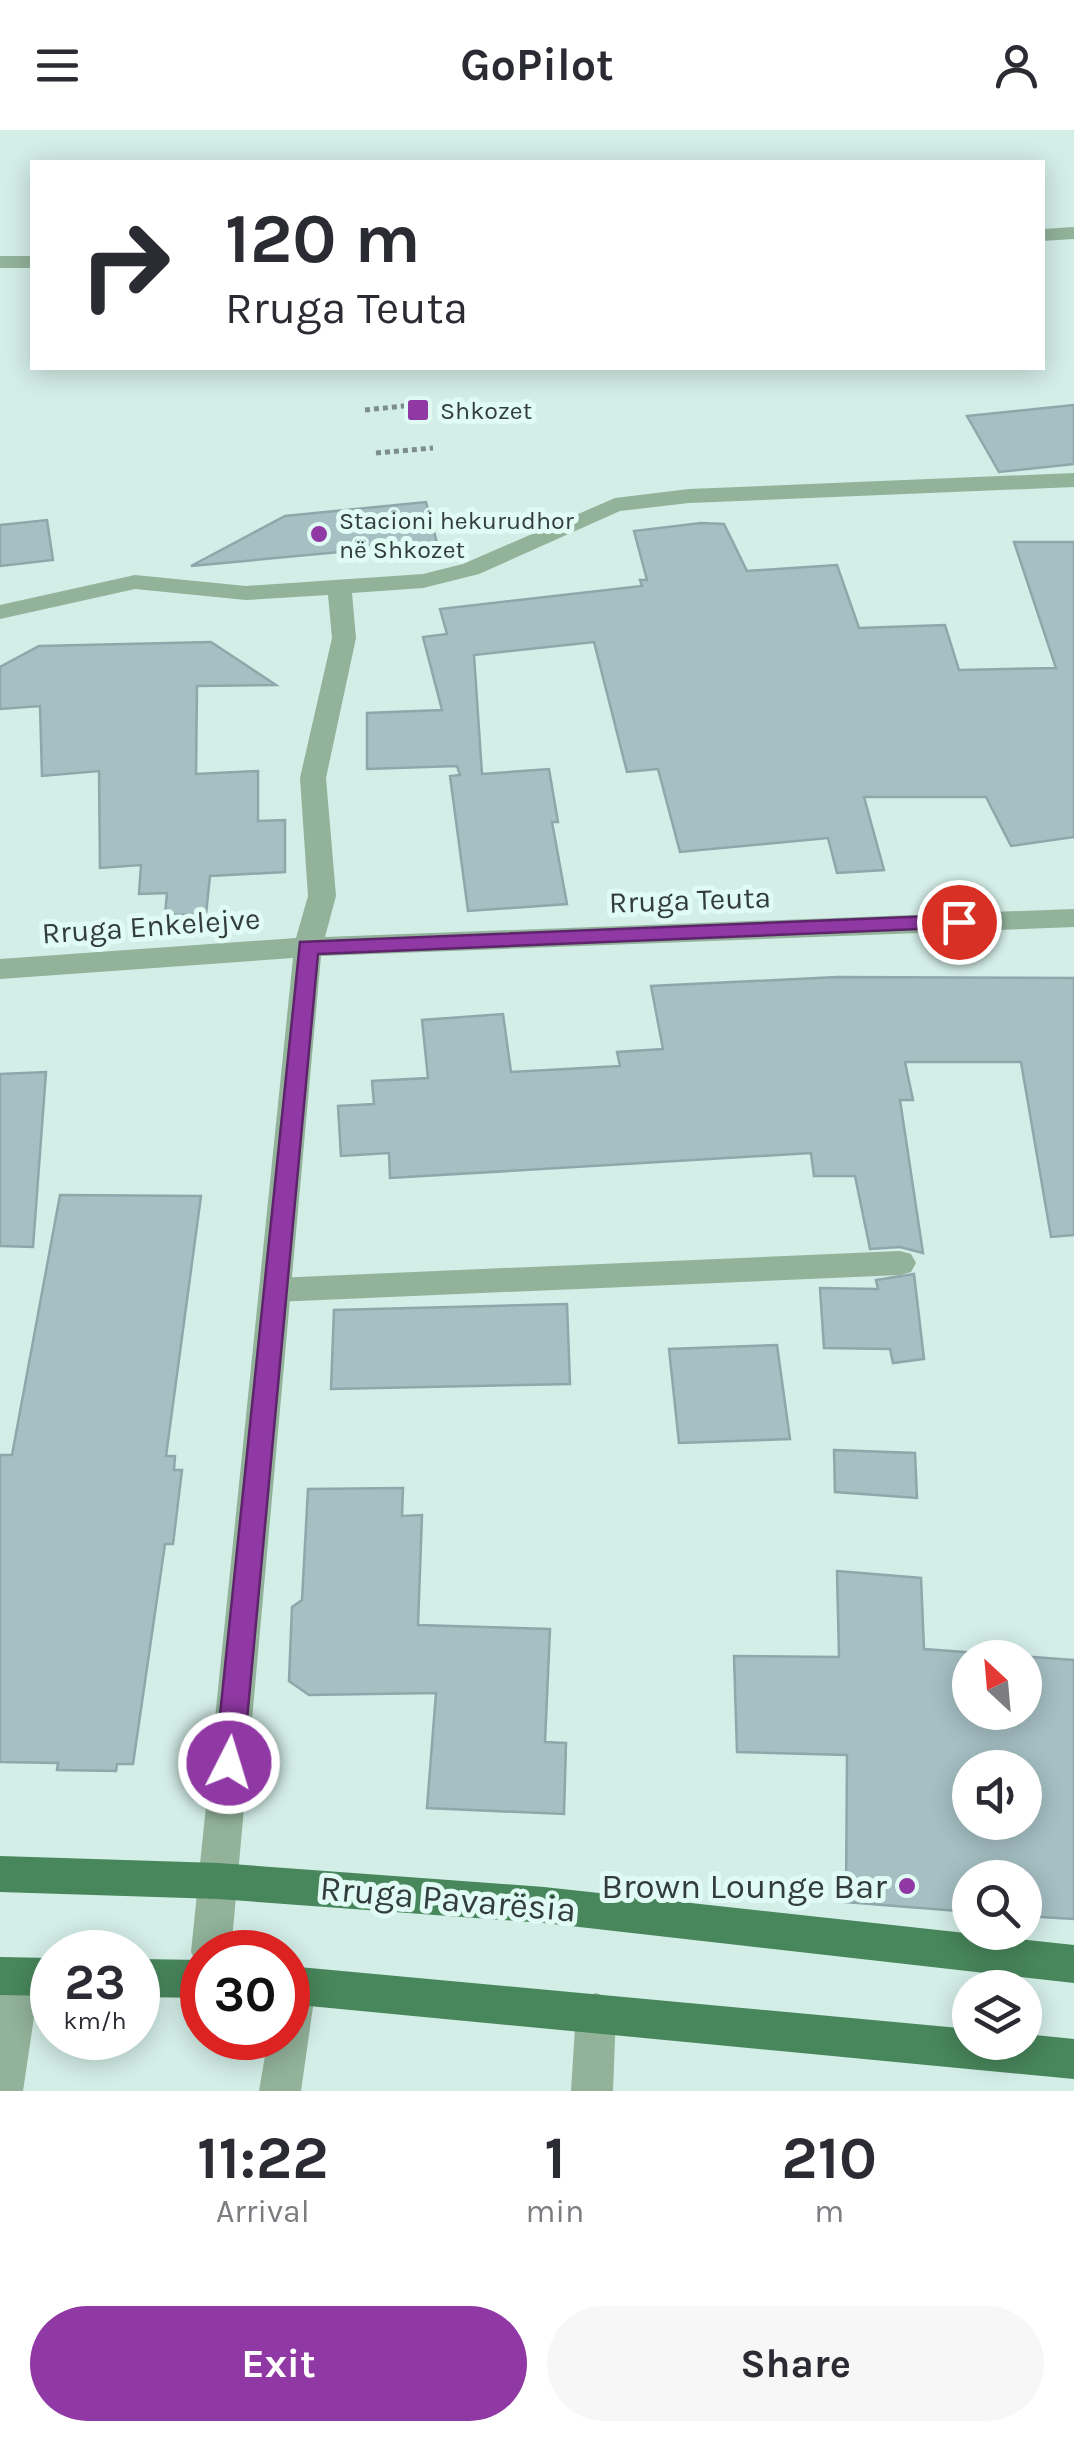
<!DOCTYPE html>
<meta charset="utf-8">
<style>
:root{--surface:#fff;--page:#f7f7f7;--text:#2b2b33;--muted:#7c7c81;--accent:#9038a4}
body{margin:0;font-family:Karla,sans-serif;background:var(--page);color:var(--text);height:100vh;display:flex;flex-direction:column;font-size:38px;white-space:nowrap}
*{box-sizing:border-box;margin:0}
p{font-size:32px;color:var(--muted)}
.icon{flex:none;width:55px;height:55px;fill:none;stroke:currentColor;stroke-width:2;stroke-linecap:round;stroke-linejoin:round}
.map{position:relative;height:1961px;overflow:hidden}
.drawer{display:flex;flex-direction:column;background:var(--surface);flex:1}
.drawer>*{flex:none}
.guide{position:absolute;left:30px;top:30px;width:1015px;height:210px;border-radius:0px;box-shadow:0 5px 25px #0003;background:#fff;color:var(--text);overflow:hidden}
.needle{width:65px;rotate:334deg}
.buttons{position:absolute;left:952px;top:1510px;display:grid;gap:20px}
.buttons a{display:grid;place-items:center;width:90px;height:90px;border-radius:50%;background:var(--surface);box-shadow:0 5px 25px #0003;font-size:50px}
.speed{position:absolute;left:30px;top:1800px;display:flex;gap:20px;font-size:50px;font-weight:700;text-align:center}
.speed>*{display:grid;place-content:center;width:130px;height:130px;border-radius:50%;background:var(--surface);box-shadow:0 5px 25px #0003;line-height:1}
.speed small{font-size:25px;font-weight:400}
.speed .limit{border:15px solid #d22;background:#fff;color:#111}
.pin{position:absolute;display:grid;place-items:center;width:85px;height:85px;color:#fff;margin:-42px;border:5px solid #fff;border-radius:50%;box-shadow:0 2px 10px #0007}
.me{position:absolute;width:110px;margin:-55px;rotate:5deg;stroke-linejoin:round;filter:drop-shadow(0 0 8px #0008)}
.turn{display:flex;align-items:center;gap:35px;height:210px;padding:0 30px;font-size:45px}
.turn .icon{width:130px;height:130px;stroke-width:2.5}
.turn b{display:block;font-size:70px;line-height:85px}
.eta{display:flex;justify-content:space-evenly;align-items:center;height:170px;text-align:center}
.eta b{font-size:60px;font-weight:700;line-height:70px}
.button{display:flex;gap:20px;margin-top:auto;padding:20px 30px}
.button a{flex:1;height:115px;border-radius:60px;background:var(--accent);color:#fff;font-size:40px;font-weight:700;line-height:115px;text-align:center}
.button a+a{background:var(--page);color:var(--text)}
header{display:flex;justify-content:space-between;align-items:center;height:130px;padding:0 30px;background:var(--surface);font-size:45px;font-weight:700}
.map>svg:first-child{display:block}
.building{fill:#a5bfc3;stroke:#8ea7ab;stroke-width:2.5;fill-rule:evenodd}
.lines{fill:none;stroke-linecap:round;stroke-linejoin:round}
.path{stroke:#7d8e8a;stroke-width:5;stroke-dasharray:5 4;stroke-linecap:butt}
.lane{fill:#92b29a;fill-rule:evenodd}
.street{fill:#92b29a;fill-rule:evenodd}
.primary{fill:#48865b;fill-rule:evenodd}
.route{fill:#9038a4;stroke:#5e246b;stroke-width:2.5}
.poi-dot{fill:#9038a4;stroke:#e0faf4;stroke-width:4}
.labels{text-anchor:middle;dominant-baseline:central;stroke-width:10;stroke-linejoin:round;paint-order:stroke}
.far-poi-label{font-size:25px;fill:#333d3b;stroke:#e0faf4;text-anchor:start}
.street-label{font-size:30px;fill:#333d3b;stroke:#e0faf4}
.near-poi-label{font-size:35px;fill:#333d3b;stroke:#e0faf4;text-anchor:end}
.near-street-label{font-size:35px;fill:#333d3b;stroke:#e0faf4}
</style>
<header><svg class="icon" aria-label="menu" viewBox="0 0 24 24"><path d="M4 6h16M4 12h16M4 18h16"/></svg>GoPilot<svg class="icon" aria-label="person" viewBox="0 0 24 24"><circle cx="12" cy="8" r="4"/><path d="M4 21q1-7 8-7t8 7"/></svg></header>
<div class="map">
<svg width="1074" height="1961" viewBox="0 0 1074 1961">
<rect width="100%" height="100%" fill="#d3ede7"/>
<!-- building -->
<path class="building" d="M1074,275V334L999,342L967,286Z
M426,372L437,413L191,436L285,386Z
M47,390L53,430L0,436V395Z
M701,393L724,394L747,441L837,435L859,498L945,495L959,540L1056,538L1014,412H1074V707L1011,716L986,667H864L884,740L837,743L828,708L680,722L658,639L627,642L594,512L474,525L482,644L549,639L558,692H552L567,774L468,781L450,646L460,645L457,636L367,639V583L442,580L423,507L447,504L440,479L642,456L640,450H647L634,401Z
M211,512L276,555L197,556L196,644L258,641V691L285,690V742L210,746L206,784L165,785L167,763L139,764L141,735L100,738L99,641L42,646L40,576L0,579V537L39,516Z
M837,847L1074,848V1105L1051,1107L1021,932H905L913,970H900L923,1123L900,1117L870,1119L855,1046H814L811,1023L390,1048L389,1023L341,1026L338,976L374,974L372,951L428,948L422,890L503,884L511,942L620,936L617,922L663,919L651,856Z
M46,942L33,1117L0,1116V944Z
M60,1065L201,1066L166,1326H175L174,1340H182L173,1414H165L133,1634H117L116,1641L57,1640L58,1633L0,1632V1325H12Z
M914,1144L924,1229L893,1233L890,1219L824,1218L820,1158L878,1159L876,1150Z
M567,1174L570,1254L331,1259L334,1180Z
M777,1215L790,1309L679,1313L669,1219Z
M834,1320L915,1323L917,1368L835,1362Z
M403,1358L402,1386L422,1385L418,1495L550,1499L545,1612L566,1613L564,1684L427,1678L436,1563L309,1565L289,1551L292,1477L302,1470L308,1359Z
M837,1441L921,1448L924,1519L1074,1530V1789L1025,1786V1748H970V1782L846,1772L847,1625L737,1622L734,1526L839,1527ZM970,1528H1025V1582H970ZM970,1638H1025V1692H970Z"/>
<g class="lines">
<!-- path -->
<path class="path" d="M365,280L423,274
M376,323L433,318"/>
<!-- lane -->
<path class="lane" d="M900,1121L911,1124L916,1133L911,1142L900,1145L275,1172L264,1169L259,1160L264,1151L275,1148Z
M20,1828L34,1834L40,1847L23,1961H0V1848L6,1834Z
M296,1837L310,1843L316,1856L301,1961H259L268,1908H288V1840Z
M596,1863L610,1868L616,1882L613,1961H571L576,1882L582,1868Z"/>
<!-- street -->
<path class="street" d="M1074,97V109L1042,111V99Z
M0,126H32V138H0Z
M1074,343V357L689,373L620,381L479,444L423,458L352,463L356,508L326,648L336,766L325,807L1074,779V797L321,826L231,1822H202V1837L197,1835L191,1822L293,828L0,849V829L296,808L308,766L300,648L332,508L328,465L246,470L135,459L0,489V475L135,445L246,456L423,444L463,434L615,368L689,359Z"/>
<!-- primary -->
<path class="primary" d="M0,1726L218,1733L544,1757L1074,1815V1853L544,1793L218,1769L0,1762Z
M0,1827L52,1828V1866L0,1865Z
M138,1829L202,1830V1868L138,1867Z
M288,1836L970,1899V1912H1025V1904L1074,1909V1949L288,1874Z"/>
</g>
<!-- route -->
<path class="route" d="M959,785L966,788V797L318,824L243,1633L239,1642L229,1645L219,1642L215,1633L300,812Z"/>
<!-- markers -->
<g class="poi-dot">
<rect x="406" y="268" width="24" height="24" rx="5"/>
<circle cx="319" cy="404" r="10"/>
<circle cx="907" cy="1756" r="10"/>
</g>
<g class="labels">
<!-- far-poi labels -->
<g class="far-poi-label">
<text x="440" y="280">Shkozet</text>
<text x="339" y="390">Stacioni hekurudhor<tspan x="339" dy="29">në Shkozet</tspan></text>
</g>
<!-- street labels -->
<g class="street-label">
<text transform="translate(690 770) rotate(-2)">Rruga Teuta</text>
<text transform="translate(151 796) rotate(-4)">Rruga Enkelejve</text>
</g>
<!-- near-poi labels -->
<g class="near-poi-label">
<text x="887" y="1756">Brown Lounge Bar</text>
</g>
<!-- near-street labels -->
<g class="near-street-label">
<text transform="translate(448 1769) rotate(5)">Rruga Pavarësia</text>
</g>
</g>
</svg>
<div class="buttons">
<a><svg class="needle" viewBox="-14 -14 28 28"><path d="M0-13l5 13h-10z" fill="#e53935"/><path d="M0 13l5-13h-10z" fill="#7c7c81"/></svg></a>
<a><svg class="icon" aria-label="sound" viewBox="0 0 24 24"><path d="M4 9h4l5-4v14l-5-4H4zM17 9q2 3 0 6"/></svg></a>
<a><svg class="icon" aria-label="search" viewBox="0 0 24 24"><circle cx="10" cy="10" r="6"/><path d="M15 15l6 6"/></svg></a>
<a><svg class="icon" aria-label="layers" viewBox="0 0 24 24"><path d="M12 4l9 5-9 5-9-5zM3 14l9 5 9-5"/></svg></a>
</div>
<div class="speed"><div>23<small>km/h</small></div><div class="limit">30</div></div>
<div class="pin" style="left:959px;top:792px;background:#d93025"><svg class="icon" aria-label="arrive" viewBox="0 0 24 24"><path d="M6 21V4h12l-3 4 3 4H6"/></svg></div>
<svg class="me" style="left:229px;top:1633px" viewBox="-20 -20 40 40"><circle r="17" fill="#9038a4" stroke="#fff" stroke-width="3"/><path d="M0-11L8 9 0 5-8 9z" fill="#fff"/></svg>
<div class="guide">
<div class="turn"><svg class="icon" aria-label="right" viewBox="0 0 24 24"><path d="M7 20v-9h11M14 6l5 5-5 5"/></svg><div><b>120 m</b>Rruga Teuta</div></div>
</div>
</div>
<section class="drawer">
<div class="eta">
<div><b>11:22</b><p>Arrival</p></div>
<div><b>1</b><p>min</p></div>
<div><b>210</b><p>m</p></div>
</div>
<div class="button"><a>Exit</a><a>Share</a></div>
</section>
